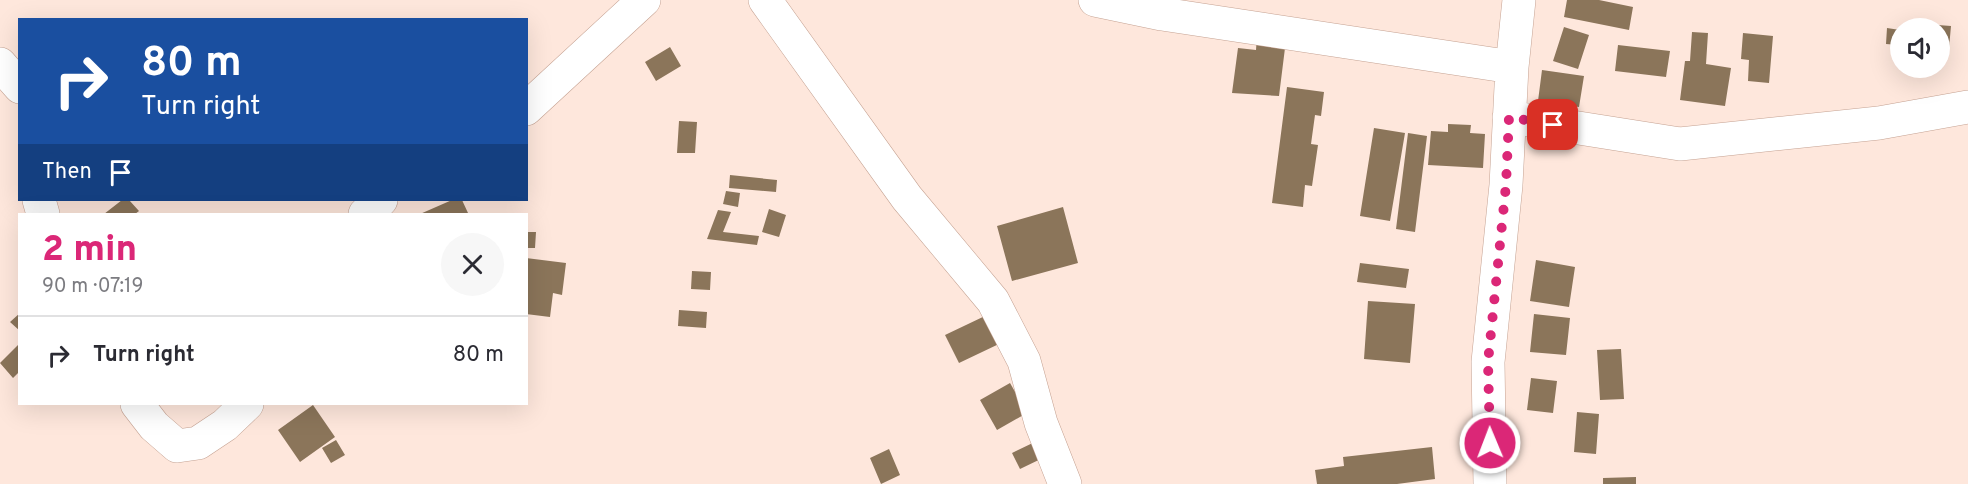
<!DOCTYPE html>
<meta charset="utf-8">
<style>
:root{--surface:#fff;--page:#f7f7f7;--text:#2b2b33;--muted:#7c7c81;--line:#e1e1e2;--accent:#db2777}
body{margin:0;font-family:Overpass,sans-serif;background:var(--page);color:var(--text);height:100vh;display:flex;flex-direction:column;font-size:22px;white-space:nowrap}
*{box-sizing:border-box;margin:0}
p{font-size:20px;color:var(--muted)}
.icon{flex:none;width:33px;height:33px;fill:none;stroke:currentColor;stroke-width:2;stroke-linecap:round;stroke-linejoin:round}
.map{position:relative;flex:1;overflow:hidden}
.side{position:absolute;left:18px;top:213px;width:510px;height:192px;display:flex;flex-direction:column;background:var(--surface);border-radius:0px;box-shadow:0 6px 24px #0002}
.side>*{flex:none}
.banner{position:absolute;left:18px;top:18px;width:510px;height:183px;border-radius:0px;box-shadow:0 6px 24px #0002;background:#1a4fa0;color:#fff;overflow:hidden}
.fabs{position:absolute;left:1890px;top:18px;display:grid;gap:12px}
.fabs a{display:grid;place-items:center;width:60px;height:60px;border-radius:50%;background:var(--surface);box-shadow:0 6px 24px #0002;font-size:30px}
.pin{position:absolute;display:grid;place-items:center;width:51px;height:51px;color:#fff;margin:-26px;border-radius:12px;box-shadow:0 3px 9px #0006}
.me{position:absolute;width:66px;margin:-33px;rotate:359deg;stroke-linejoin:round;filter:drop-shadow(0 0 4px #0008)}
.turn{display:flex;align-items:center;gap:21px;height:126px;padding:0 24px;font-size:27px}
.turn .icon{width:78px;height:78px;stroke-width:2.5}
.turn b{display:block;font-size:42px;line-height:51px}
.then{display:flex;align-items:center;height:57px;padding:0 24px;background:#0003;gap:12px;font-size:22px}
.round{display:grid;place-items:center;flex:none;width:63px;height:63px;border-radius:32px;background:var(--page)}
.headline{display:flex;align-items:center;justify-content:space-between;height:102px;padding:0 24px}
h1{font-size:36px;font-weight:800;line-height:45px;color:var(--accent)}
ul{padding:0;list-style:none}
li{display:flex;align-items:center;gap:18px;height:78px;padding:0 24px;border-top:2px solid var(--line)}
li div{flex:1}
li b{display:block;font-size:22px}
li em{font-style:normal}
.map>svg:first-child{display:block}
.building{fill:#8b755a}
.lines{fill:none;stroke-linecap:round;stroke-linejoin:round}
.minor-casing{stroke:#c5a292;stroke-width:34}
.minor{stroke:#fff;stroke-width:33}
.route{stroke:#db2777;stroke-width:10;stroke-dasharray:0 18}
</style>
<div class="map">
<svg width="1968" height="484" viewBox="0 0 1968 484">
<rect width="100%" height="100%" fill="#fee7dc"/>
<!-- building -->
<path class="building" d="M1567,0H1599L1633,7L1629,30L1564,17Z
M1911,23L1951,26L1949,48L1940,47V28H1911Z
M1564,27L1589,35L1578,69L1553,61Z
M1887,28L1900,30L1899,45L1886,44Z
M1692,32L1708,33L1706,64L1731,68L1725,106L1680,100L1685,61H1690Z
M1743,33L1773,36L1769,83L1748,81L1749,60L1741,59Z
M1257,35L1286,40L1279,96L1232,93L1238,48L1256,50Z
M1618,45L1670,51L1666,77L1615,71Z
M670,47L681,66L656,81L645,62Z
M1542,70L1584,76L1579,107L1538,101Z
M1287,87L1324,92L1321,116L1315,115L1311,144L1318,145L1312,186L1305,185L1303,207L1272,203Z
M679,121L697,122L695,153H677Z
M1448,124L1471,125L1470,133L1485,134L1483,168L1428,165L1431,131L1448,132Z
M1374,128L1405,133L1390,221L1360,216Z
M1408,133L1427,136L1415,232L1396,229Z
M730,175L777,180L776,192L729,188Z
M726,191L740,193L738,207L723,204Z
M122,200H129L139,211L135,214H104Z
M452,200H462L468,213L464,214H420Z
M1063,207L1078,263L1012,281L997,226Z
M769,209L786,215L779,237L762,232Z
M718,210L731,212L723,232L759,236L757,245L707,239Z
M526,232H536L535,248H526Z
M526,258L566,263L562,295L553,293L550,317L526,314Z
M1536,260L1575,267L1569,307L1530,301Z
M1360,263L1409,269L1406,288L1357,282Z
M692,271L711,272L710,290L691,289Z
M1368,301L1415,304L1410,363L1364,359Z
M679,310L707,312L706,328L678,326Z
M20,313V331L10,322Z
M1534,314L1570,318L1566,355L1530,352Z
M987,315L1001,343L959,363L945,335Z
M20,343V371L13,378L0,363Z
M1621,349L1624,399L1600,400L1597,350Z
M1531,378L1557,381L1553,413L1527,410Z
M1010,383L1027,413L997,430L980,400Z
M313,405L335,437L300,462L278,430Z
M1577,412L1599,414L1596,454L1574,452Z
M1041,439L1049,455L1020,469L1012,453Z
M336,440L345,455L331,463L322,448Z
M1432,447L1435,479L1397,484H1317L1315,470L1344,466L1343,457Z
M889,449L900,475L881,484L870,458Z
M1636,477V484H1603V478Z"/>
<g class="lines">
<!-- minor casing -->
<g class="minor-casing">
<path id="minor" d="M765,0L907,198L993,301L1024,361L1041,423L1065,484
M1095,0L1162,14L1512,67
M0,64L20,87
M526,109L644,0
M1509,117L1680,144L1879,123L1968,107
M39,200L43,214
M365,214L381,200
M137,404L154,426L177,446L198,443L225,425L247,404
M1490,484L1488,362L1506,185L1512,67L1519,0"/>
</g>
<!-- minor -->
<use href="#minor" class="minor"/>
</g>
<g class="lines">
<!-- route -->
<path class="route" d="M1490,443L1488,362L1506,185L1509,117L1553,125"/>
</g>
</svg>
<div class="fabs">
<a><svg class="icon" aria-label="sound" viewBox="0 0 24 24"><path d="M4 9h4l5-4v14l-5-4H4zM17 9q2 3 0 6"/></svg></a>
</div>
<div class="pin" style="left:1553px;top:125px;background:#d93025"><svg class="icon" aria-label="arrive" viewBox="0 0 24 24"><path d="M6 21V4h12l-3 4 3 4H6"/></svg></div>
<svg class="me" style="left:1490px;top:443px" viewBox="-20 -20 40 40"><circle r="17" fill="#db2777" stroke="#fff" stroke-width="3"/><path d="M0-11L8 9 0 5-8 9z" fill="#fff"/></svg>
<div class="banner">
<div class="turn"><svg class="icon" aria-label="right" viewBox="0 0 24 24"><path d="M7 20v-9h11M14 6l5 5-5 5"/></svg><div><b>80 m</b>Turn right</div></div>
<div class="then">Then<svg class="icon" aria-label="arrive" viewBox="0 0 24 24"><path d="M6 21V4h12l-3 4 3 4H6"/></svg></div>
</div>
<section class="side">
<div class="headline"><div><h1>2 min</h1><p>90 m · 07:19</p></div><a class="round"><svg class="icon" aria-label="close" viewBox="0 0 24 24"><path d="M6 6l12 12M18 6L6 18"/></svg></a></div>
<ul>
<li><svg class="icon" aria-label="right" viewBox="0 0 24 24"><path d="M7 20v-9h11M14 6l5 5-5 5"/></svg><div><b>Turn right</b></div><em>80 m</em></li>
</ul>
</section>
</div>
